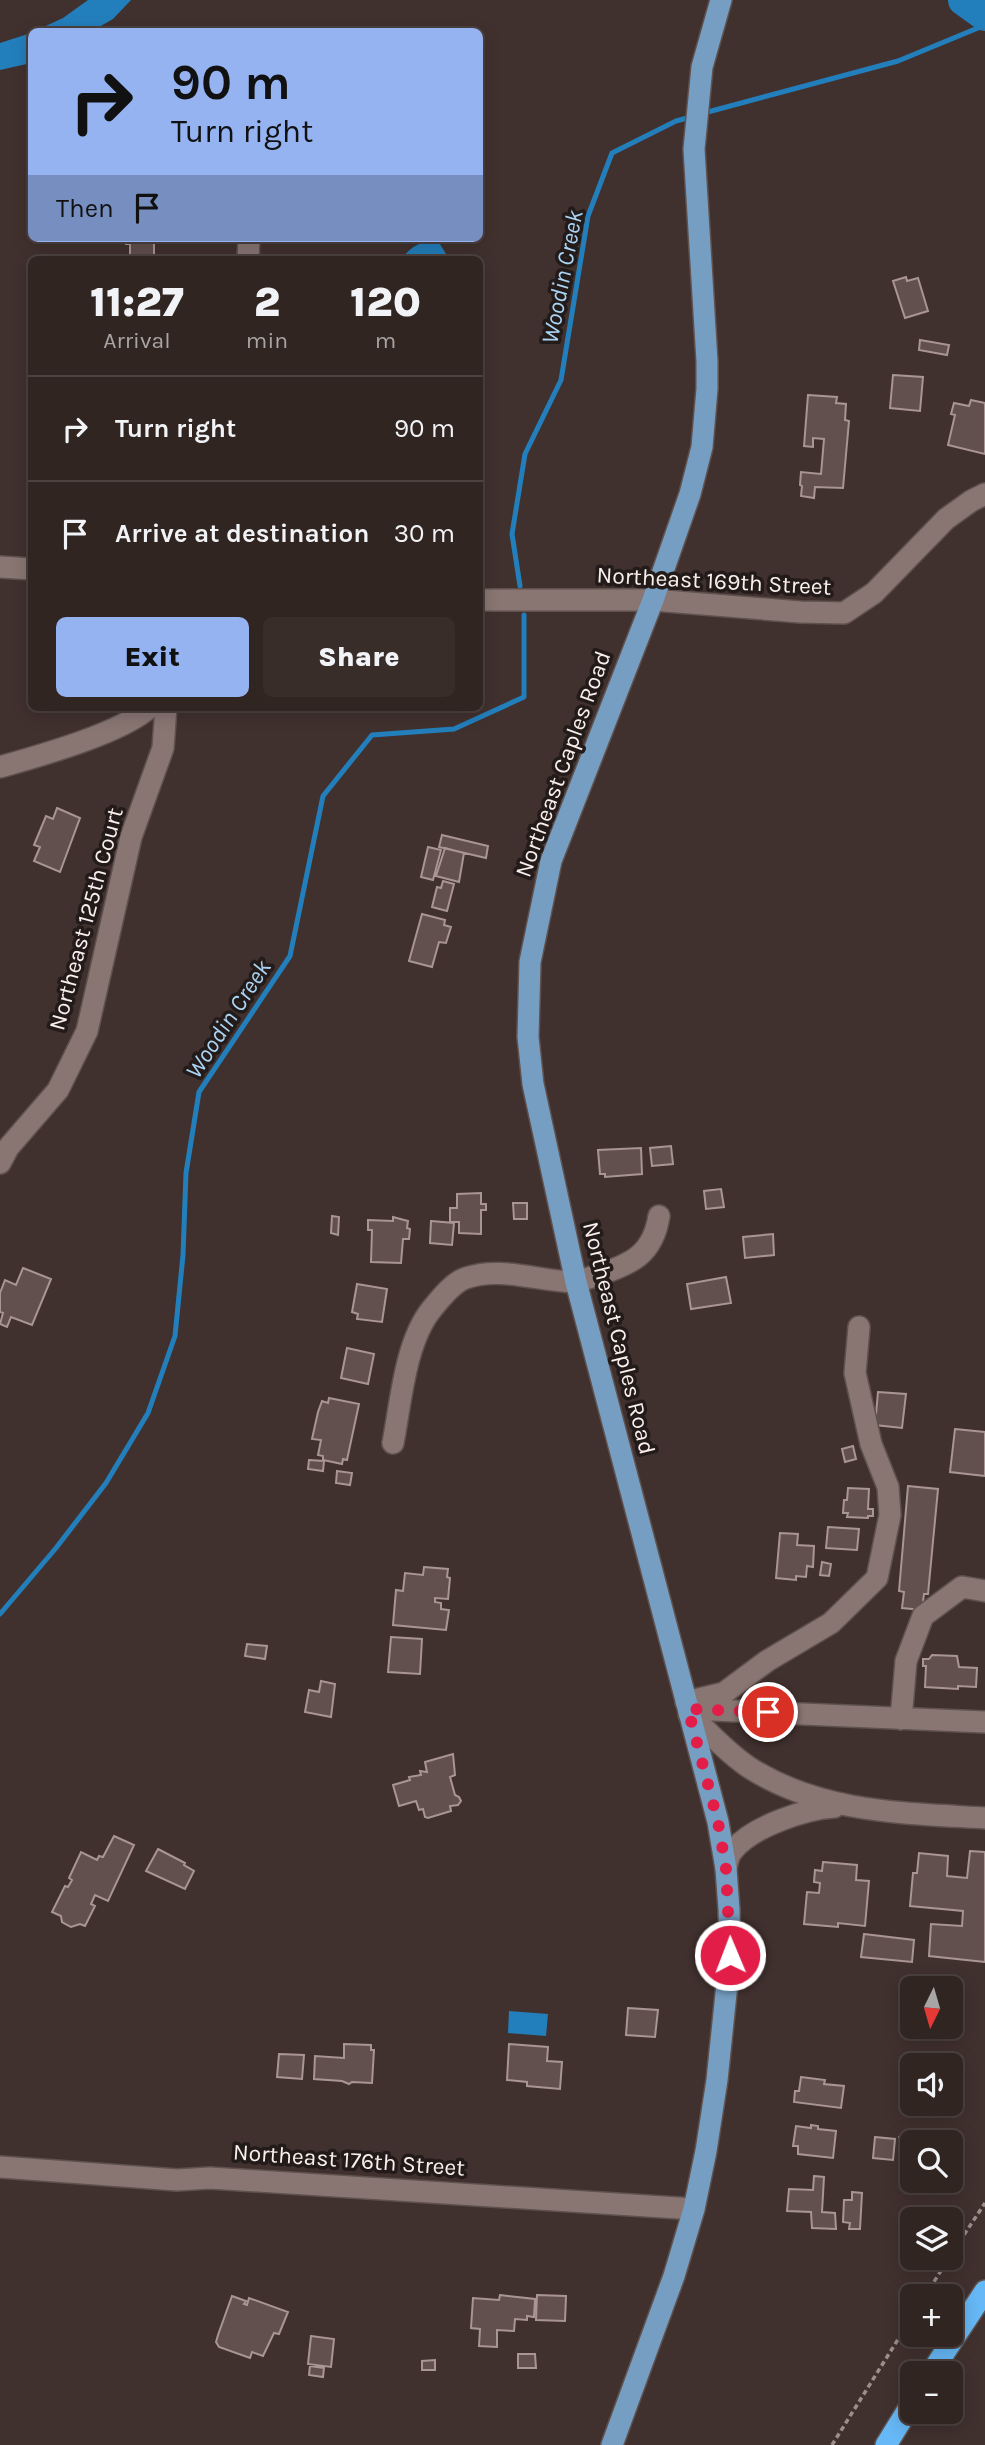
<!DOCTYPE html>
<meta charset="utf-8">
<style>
:root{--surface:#312522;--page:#392d2a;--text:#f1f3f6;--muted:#a8a5a5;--line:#4c4240;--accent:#95b2f1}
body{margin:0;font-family:Karla,sans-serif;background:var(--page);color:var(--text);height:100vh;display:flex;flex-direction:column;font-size:26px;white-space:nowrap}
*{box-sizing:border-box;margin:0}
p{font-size:23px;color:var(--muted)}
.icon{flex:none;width:38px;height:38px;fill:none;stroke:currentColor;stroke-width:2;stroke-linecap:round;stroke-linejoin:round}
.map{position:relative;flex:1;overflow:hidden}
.drawer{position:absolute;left:28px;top:256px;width:455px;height:455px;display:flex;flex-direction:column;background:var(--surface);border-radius:10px;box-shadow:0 4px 18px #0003,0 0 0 2px var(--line)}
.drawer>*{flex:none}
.guide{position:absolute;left:28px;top:28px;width:455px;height:214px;border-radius:10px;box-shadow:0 4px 18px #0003,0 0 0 2px var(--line);background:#95b2f1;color:#111;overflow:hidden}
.needle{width:46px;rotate:185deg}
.tools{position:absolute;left:900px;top:1976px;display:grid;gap:14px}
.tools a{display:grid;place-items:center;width:63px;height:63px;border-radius:10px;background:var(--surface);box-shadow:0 4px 18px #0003,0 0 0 2px var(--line);font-size:35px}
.pin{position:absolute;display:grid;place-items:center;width:60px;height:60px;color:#fff;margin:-30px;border:4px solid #fff;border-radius:50%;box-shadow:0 2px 7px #0007}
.me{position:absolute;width:77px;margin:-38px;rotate:359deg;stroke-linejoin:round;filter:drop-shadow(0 0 5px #0008)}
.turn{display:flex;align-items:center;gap:24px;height:147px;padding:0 28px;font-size:32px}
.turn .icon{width:91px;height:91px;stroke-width:2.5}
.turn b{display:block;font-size:49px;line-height:60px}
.then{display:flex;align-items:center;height:66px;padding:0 28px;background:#0003;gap:14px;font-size:26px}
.eta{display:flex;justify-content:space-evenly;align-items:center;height:119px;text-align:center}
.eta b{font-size:42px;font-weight:800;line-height:49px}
.cta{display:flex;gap:14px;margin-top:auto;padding:14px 28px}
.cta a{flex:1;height:80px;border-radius:10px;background:var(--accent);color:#111;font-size:28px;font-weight:800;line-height:80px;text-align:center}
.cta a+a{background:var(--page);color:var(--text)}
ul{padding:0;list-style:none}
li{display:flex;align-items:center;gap:21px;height:105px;padding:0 28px;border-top:2px solid var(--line)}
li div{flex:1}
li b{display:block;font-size:26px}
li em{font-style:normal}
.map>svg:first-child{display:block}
.water{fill:#237fbc}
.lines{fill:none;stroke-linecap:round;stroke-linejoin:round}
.stream{stroke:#237fbc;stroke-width:5}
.river{stroke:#237fbc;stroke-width:32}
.building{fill:#61504d;stroke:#a99592;stroke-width:2}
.minor-casing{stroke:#5e514e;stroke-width:24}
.major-casing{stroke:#5e514e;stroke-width:24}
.highway-casing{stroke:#5e514e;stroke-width:24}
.path{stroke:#9b8e8b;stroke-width:3.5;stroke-dasharray:5 3.5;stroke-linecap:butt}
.minor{stroke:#897673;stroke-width:21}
.major{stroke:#759ec2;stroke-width:21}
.highway{stroke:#67b8f6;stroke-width:21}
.route{stroke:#e11d48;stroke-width:12;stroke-dasharray:0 21.6}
.labels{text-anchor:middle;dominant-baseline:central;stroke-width:7;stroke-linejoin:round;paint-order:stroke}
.street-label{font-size:23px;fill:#faefed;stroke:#221b1a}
.water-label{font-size:24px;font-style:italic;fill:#abd3f3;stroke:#221b1a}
</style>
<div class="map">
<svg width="985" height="2445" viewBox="0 0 985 2445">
<rect width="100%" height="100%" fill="#41312e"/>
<!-- water -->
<path class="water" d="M88,0H131L113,19L92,31H35L63,18Z
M31,33V63L0,70V43Z
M437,239L449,259H402C410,246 423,241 437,239Z
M509,2011L548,2014L546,2036L508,2033Z"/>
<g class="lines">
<!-- stream -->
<path class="stream" d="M704,113L898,61L985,25
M520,586L512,534L525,454L561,380L588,216L612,153L676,121L691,117
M0,1614L56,1548L106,1483L148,1413L175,1336L183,1255L186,1173L199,1092L290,956L323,796L372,735L454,729L524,697V615"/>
<!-- river -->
<path class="river" d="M964,0L985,15"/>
</g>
<!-- building -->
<path class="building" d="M126,238H154V255H159V259H130V244H126Z
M906,277L907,281L918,278L928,311L905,318L893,281Z
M920,340L949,345L947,355L919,350Z
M893,375L923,377L920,411L890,408Z
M808,395L837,397L836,403L846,404L845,420L849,421L843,488L815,487L814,498L801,496L802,486L800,485L801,472L821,474L824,439L813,438V447L804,446Z
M971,400L985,403V454L948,445L955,415L951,414L954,403L969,406Z
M57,808L80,818L60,872L34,861L40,847L34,845L46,816L53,819Z
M442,835L488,846L486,858L439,847Z
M428,847L441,850L433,880L421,877Z
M445,848L464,853L459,882L436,876Z
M443,881L454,884L447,911L432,907L437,887L441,888Z
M422,914L445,920L444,925L451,927L446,943L439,942L432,967L409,961Z
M671,1146L673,1164L652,1166L650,1148Z
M641,1148L642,1174L605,1177V1174H600L598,1150Z
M721,1189L724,1207L706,1209L704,1191Z
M481,1193V1204H486V1210H481V1234L459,1233V1222H450V1208H457V1194Z
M513,1203H527V1219H514Z
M332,1216L339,1217L338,1235L331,1233Z
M393,1217L408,1221L407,1228L410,1229L409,1239H403L401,1263L371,1262L372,1230H368V1220L393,1221Z
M431,1221L454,1223L452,1245L430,1243Z
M773,1234L774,1255L745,1258L743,1237Z
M23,1268L51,1279L32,1325L11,1317L7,1327L0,1324L3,1313L0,1312V1293L5,1280L16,1285Z
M726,1277L731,1303L691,1309L687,1284Z
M357,1284L387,1289L382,1322L357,1319L358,1314L352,1312Z
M347,1348L374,1354L368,1384L341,1378Z
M878,1392L906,1394L902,1428L875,1425Z
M329,1398L359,1404L347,1460L343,1459L342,1464L323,1460V1456L318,1455L321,1440L312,1439L318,1412L322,1401L328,1403Z
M955,1429L985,1432V1476L950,1472Z
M853,1446L856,1459L845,1462L842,1449Z
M309,1460L324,1461L323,1471L308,1469Z
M337,1471L352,1473L350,1485L336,1483Z
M908,1486L938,1489L928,1594H924L922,1610L902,1608L904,1592L899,1591Z
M848,1488L869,1489L868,1509H873V1516H868V1518L847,1517L848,1513H843L844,1500H847Z
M828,1527L859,1529L857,1550L826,1548Z
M780,1533L798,1534L797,1545L814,1546L813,1567L807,1566L806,1577L796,1576V1580L776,1578Z
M822,1562L831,1564L829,1576L820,1575Z
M424,1567L448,1569L447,1577L450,1578L448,1599L435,1598V1602L441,1603V1609L449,1610L446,1630L393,1625L396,1590L403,1591L405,1573L423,1575Z
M391,1637L422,1639L420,1674L388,1672Z
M247,1644L267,1646L265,1659L245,1656Z
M932,1655L957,1656L959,1667L977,1668L976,1687L958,1686V1689L925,1687L926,1666H923V1659H929Z
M321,1681L335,1684L331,1717L305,1712L309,1690L319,1692Z
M453,1754L455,1775L450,1777L455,1795L459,1797L461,1801L458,1805L450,1806L451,1811L428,1818L425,1817L423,1809L419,1810L416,1801L399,1806L393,1785L410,1780L409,1777L421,1775L420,1771L427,1772L425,1762Z
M114,1836L134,1845L108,1901L95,1895L91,1904L95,1906L85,1926L80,1924L71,1927L62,1922L61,1916L52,1912L65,1886L68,1887L72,1880L69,1878L81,1852L97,1860L99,1856L103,1857Z
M158,1849L185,1863L184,1865L194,1871L185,1889L146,1871Z
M970,1851L985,1852V1962L929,1956L931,1924L962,1926L963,1911L910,1906L913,1873H917L919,1853L948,1856L947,1876L967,1878Z
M823,1862L857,1865L856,1880L869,1881L865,1926L838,1923V1927L804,1924L807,1892L819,1893L820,1883L814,1882L815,1870L822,1871Z
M864,1934L914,1940L912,1962L861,1957Z
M628,2008L658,2010L655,2037L626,2035Z
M344,2044L371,2045V2050H374L372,2083L352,2082L349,2084L342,2081L314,2079L315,2056L344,2058Z
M509,2044L548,2047L547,2061L562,2062L560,2089L527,2086V2082L507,2080Z
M279,2054L304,2055L302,2079L277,2077Z
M801,2077L825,2080L824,2084L844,2086L841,2108L794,2102L795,2091H799Z
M811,2125L818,2126V2129L836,2131L833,2158L798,2154V2146H793L796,2126L811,2128Z
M875,2137L895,2139L893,2160L873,2158Z
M899,2137L910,2138L909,2153L899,2152Z
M814,2176L824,2177L822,2212L835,2213L836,2229L812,2228L811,2212L787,2211L789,2189L813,2190Z
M852,2192L862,2193L860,2229H849L850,2223L843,2222L844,2200H852Z
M500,2295L535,2299L534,2317L527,2316V2320L515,2319L514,2331L497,2330V2347L479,2346L480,2329L471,2328L473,2298L499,2300Z
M537,2295L566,2296L565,2321L536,2320Z
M232,2296L246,2301L244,2304L247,2305L249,2298L288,2312L279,2334L274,2333L263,2356L252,2352L250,2358L219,2347L216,2342L218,2335Z
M311,2336L334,2339L331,2367L308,2364Z
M518,2354H535L536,2368H518Z
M435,2360V2370H422V2361Z
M310,2366L324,2368L323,2377L309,2375Z"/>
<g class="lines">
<!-- minor casing -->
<g class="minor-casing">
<path id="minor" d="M248,259L249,238
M0,567L32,569
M480,600H653L800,612L844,613L874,593L946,519L971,501L985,494
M0,767C39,756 122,733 150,707
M0,1163L8,1148L58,1090L87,1031L131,837L163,748L166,707
M393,1443C401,1402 405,1343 431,1310C440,1299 453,1282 466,1278C500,1266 538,1281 573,1282C581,1282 590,1277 598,1275C632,1264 653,1254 659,1216
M686,1702L724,1693L767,1661L831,1623L877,1578L890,1515L888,1487L871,1444L855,1373L859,1327
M690,1709L985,1722
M689,1714C709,1732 727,1753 750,1768C821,1813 903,1813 985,1818
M901,1719L906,1661L923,1616L962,1587L985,1591
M726,1869C727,1862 729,1854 734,1849C754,1826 805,1809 834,1807
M0,2167L177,2180L210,2178L694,2209"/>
</g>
<!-- major casing -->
<g class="major-casing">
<path id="major" d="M612,2445L674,2276L694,2209L706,2151L717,2080L730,1955L729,1909L726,1869L718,1822L576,1282L533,1084L528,1037L530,962L551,861L653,600L690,494L702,447L707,389V361L694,149L702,67L721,0"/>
</g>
<!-- highway casing -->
<g class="highway-casing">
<path id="highway" d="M931,2373L985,2291
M886,2445L912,2403"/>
</g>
<!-- path -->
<path class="path" d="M950,2256L985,2203
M925,2296L949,2258
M832,2445L912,2317"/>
<!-- minor -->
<use href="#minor" class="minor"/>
<!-- major -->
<use href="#major" class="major"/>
<!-- highway -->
<use href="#highway" class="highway"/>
</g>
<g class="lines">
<!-- route -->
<path class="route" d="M730,1955L726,1869L718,1822L688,1709L768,1712"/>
</g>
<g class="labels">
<!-- street labels -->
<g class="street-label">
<text transform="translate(714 581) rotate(3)">Northeast 169th Street</text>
<text transform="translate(563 764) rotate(-70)">Northeast Caples Road</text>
<text transform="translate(86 919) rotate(-75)">Northeast 125th Court</text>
<text transform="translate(619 1338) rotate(76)">Northeast Caples Road</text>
<text transform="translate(349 2160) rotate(4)">Northeast 176th Street</text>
</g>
<!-- water labels -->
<g class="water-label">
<text transform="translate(562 277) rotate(-79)">Woodin Creek</text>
<text transform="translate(228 1019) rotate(-57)">Woodin Creek</text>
</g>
</g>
</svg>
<div class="tools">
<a><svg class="needle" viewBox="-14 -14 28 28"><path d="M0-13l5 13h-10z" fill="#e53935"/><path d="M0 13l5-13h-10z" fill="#a8a5a5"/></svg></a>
<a><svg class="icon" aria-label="sound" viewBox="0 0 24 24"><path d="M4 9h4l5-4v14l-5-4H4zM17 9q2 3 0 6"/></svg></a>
<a><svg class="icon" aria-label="search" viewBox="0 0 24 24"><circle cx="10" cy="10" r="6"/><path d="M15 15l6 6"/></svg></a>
<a><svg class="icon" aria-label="layers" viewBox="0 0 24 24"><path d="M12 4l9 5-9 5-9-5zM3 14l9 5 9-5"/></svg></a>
<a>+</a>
<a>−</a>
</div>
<div class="pin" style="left:768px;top:1712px;background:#d93025"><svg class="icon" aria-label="arrive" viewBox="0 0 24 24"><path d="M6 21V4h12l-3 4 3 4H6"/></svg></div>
<svg class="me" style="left:730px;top:1955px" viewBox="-20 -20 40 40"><circle r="17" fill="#e11d48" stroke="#fff" stroke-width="3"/><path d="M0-11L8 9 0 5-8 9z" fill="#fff"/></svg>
<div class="guide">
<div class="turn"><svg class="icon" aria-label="right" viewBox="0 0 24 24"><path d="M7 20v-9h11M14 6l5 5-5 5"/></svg><div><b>90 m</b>Turn right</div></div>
<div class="then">Then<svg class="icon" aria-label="arrive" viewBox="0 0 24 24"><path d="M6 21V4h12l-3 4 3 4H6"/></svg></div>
</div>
<section class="drawer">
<div class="eta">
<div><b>11:27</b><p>Arrival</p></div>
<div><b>2</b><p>min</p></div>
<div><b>120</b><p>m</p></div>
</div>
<ul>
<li><svg class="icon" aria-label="right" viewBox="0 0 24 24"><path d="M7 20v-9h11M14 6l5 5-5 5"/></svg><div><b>Turn right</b></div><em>90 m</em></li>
<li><svg class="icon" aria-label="arrive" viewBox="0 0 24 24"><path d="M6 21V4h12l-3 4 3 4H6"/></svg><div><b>Arrive at destination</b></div><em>30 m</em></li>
</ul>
<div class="cta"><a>Exit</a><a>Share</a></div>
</section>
</div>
